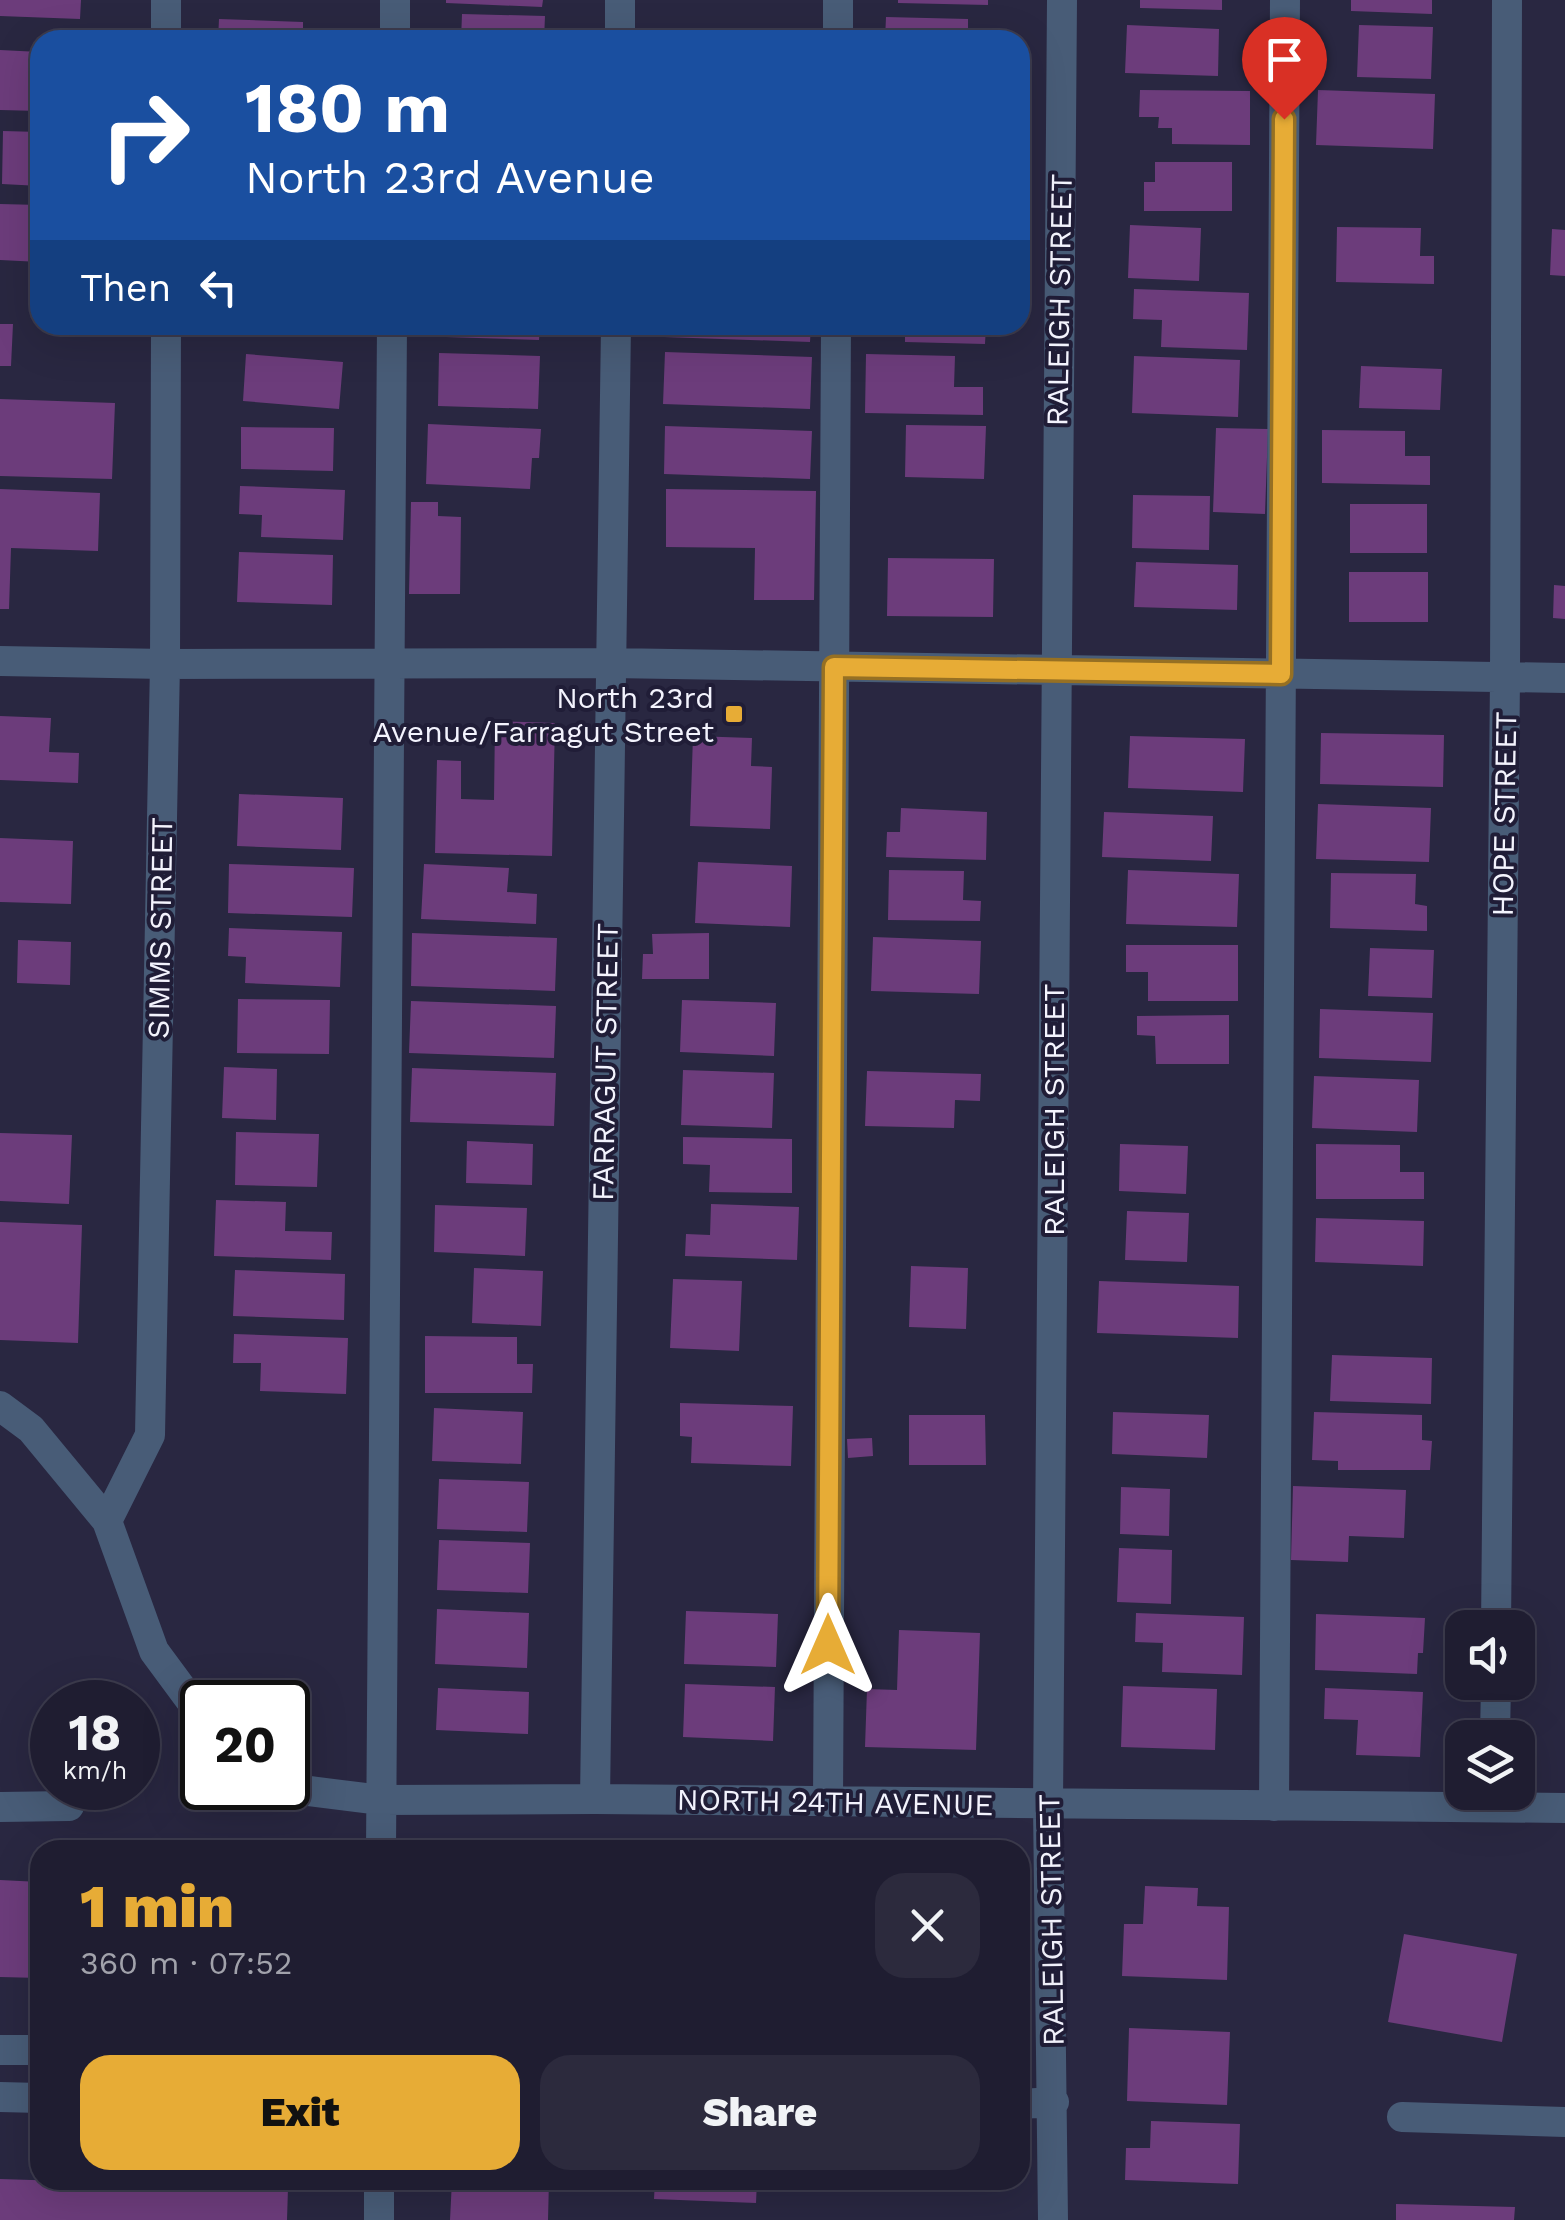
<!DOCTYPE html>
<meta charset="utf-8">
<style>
:root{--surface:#1f1d31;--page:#2c2a3d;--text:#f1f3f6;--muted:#a1a2ab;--line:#3c3b4d;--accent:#e7ac36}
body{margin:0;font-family:"Work Sans",sans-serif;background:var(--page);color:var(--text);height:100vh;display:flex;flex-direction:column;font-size:38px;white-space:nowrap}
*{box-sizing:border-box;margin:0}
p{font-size:32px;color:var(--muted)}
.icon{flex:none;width:55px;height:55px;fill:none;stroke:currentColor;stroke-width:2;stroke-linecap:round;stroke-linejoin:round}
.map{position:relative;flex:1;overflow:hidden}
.sheet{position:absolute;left:30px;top:1840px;width:1000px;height:350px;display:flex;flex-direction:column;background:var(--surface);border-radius:30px;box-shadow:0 10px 40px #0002,0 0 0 2px var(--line)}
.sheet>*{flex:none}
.guide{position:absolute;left:30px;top:30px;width:1000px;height:305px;border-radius:30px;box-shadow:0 10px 40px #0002,0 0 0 2px var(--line);background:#1a4fa0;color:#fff;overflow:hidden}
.tools{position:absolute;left:1445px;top:1610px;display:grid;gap:20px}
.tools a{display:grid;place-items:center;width:90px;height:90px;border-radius:20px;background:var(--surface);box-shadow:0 10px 40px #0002,0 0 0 2px var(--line);font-size:50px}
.speed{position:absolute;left:30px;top:1680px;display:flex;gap:20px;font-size:50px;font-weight:700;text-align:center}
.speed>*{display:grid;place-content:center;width:130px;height:130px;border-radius:50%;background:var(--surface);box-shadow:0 10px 40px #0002,0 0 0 2px var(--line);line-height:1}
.speed small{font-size:25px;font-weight:400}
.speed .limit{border:5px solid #111;border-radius:15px;background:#fff;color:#111}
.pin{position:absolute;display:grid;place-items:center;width:85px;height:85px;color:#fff;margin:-102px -42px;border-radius:50% 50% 50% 0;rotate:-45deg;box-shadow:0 0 10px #0007}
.pin .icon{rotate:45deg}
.me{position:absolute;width:110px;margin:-55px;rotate:0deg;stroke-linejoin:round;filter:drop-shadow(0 0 8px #0008)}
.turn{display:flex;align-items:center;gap:35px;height:210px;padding:0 50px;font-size:45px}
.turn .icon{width:130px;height:130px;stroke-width:2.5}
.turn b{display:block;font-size:70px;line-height:85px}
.then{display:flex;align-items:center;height:95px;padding:0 50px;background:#0003;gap:20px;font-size:38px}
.round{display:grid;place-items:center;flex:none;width:105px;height:105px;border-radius:30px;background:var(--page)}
.head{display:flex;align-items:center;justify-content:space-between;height:170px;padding:0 50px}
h1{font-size:60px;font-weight:800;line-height:75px;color:var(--accent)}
.primary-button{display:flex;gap:20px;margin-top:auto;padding:20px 50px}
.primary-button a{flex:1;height:115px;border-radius:30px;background:var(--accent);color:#111;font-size:40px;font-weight:800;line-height:115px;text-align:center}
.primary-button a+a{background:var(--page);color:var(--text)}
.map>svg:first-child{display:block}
.building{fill:#6c3c7b}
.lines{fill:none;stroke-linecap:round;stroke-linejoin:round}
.minor{stroke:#485c77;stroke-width:30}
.route-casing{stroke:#967023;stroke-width:25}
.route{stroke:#e7ac36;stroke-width:18}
.poi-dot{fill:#e7ac36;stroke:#201d37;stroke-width:4}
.labels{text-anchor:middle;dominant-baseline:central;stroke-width:8;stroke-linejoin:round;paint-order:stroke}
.street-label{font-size:30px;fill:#f3f3fd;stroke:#201d37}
.poi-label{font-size:30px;fill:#f3f3fd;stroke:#201d37;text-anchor:end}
</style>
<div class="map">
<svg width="1565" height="2220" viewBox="0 0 1565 2220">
<rect width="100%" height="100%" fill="#292741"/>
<!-- building -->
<path class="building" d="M0,0H81L80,19L0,16Z
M446,0H543L542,7L446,3Z
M898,0H988V5L898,3Z
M1140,0H1222V10L1140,8Z
M1351,0H1432V14L1351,11Z
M462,14L545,16L544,40H461Z
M886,17L968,19V40H885Z
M219,19L303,22V40H218Z
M1127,25L1219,29L1218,76L1125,73Z
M1359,25L1433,27L1431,79L1357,77Z
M697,31L795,35L794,40H697Z
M0,50L40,52V111L0,110Z
M1140,90L1250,91V145L1172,144V128H1158L1159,117H1139Z
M1318,90L1435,94L1433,149L1316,145Z
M3,131L40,132V186L2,184Z
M1155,162H1232V211H1144V182H1155Z
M0,204L40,205V262L0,260Z
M1130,225L1201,228L1199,281L1128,278Z
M1337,227L1421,228L1420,256H1434V284L1336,282Z
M1552,229L1565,230V276L1550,275Z
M1134,289L1249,293L1247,350L1161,347L1162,320L1133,319Z
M0,324H13L11,366H0Z
M220,325H294V333L220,331Z
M447,325H540L539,340L446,337Z
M665,325H811L810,342L664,337Z
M905,325H986L985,344L905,342Z
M665,352L812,357L810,409L663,404Z
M439,353L540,356L538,409L438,406Z
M246,354L343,362L339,409L243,401Z
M866,354L955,356L954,387H983V415L865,413Z
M1134,356L1240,360L1238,417L1132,413Z
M1361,366L1442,369L1440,410L1359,408Z
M0,399L115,403L112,479L0,476Z
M428,424L541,429L539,458H532L530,489L426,484Z
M906,425L986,426L984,479L905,477Z
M665,426L812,431L810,479L664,474Z
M241,427L334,428L333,471L241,469Z
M1216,428L1268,429L1265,514L1213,512Z
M1322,430L1405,431V456H1430V485L1322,483Z
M240,486L345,490L343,540L261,537L262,515L239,514Z
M0,489L100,493L98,551L11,548L9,609H0Z
M666,489L816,491L814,600H754L755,548L666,547Z
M1133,495L1210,496L1209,550L1132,548Z
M411,502H438V516L461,517L460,594H409Z
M1350,504H1427V553H1350Z
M239,552L333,555L332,605L237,602Z
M888,558L994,559L993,617L887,616Z
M1136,562L1238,565L1237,610L1134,607Z
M1349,572H1428V622H1349Z
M1554,585L1565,586V619L1553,618Z
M0,716L51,718L49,752L79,753L78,783L0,780Z
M495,721L555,723L552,856L435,853L437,760L461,761V799L494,800Z
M1321,733L1444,735L1443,787L1320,784Z
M693,736L752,738L751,766L772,767L770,829L690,826Z
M1130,736L1245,739L1243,792L1128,788Z
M239,794L343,798L341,850L237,846Z
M1318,804L1431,808L1429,862L1316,859Z
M901,808L987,812L986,860L886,857L887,832H900Z
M1104,812L1213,816L1211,861L1102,857Z
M0,838L73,841L71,904L0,902Z
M698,862L792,866L790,927L695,923Z
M229,864L354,868L352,917L228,913Z
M424,864L509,868L507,892L537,894L536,924L421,919Z
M889,870L964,871L963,900L981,901L980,921L888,920Z
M1128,870L1239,874L1237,927L1126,924Z
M1331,873L1416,874L1415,904L1427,906V931L1330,928Z
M229,928L342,932L340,987L245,983L246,957L228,956Z
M412,933L557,938L555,991L411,986Z
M709,933V979H642L643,954H653L652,934Z
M873,937L981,941L979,994L871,991Z
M18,940L71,942L70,985L17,983Z
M1126,945H1238V1001H1148V972H1126Z
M1370,948L1434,950L1432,998L1368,996Z
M238,999L330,1000L329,1054L237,1053Z
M682,1000L776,1003L774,1056L680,1052Z
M411,1001L556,1006L554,1058L409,1053Z
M1320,1009L1433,1013L1431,1062L1319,1058Z
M1229,1015V1064H1156L1155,1036L1137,1035V1016Z
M224,1067L277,1069L276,1120L222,1118Z
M412,1068L556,1073L554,1126L410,1122Z
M683,1070L774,1073L772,1128L681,1125Z
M867,1071L981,1074L980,1101L955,1100L954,1128L865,1126Z
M1314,1076L1419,1080L1417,1132L1312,1128Z
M236,1132L319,1134L317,1187L235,1185Z
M0,1133L72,1135L69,1204L0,1201Z
M683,1137L792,1139V1193L709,1192L710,1165L683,1164Z
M467,1141L533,1144L532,1185L466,1183Z
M1120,1144L1188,1146L1186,1194L1119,1191Z
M1316,1144L1400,1145V1172H1424V1199H1316Z
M216,1200L286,1202L285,1231L332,1232L331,1260L214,1256Z
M711,1204L799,1207L797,1260L685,1256L686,1234L710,1235Z
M435,1205L527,1208L525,1256L434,1252Z
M1127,1211L1189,1213L1187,1262L1125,1260Z
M1316,1218L1424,1221L1423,1266L1315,1262Z
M0,1222L82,1225L78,1343L0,1340Z
M911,1266L968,1268L966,1329L909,1327Z
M474,1268L543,1271L541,1326L472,1323Z
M235,1270L345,1274L344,1320L233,1316Z
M673,1279L742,1281L739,1351L670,1348Z
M1099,1281L1239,1286L1238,1338L1097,1333Z
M234,1334L348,1338L346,1394L260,1391L261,1363H233Z
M425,1336L517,1337V1364H533L532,1393H425Z
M1332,1355L1432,1358L1431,1404L1330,1401Z
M680,1403L793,1406L791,1466L691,1463L692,1437L680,1436Z
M434,1408L523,1412L521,1464L432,1461Z
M1113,1412L1209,1415L1207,1458L1112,1454Z
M1314,1412L1422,1415V1440L1432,1441L1430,1470H1338V1461L1312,1460Z
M909,1415H985L986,1465H909Z
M872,1438L873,1456L848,1458L847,1439Z
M439,1479L529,1482L527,1532L437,1529Z
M1293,1486L1406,1490L1404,1538L1349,1536L1348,1562L1291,1560Z
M1121,1487L1170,1489L1169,1536L1120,1534Z
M439,1540L530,1543L528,1593L437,1590Z
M1119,1548L1172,1550L1171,1604L1117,1602Z
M437,1609L529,1613L527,1668L435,1664Z
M686,1611L778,1614L776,1667L684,1664Z
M1136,1613L1244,1617L1242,1675L1162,1672L1163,1643L1135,1642Z
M1316,1614L1425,1618L1423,1653H1418L1417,1674L1315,1670Z
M899,1630L980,1633L976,1750L865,1747L867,1689L897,1690Z
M685,1684L775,1687L773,1741L683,1737Z
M1123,1686L1217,1689L1215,1750L1121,1747Z
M438,1688L529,1692L528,1734L436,1730Z
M1325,1688L1423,1692L1420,1757L1356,1755L1358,1720L1324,1719Z
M0,1880L40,1882V1978L0,1977Z
M1145,1886L1198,1888L1197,1906L1229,1907L1227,1980L1122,1976L1124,1924H1143Z
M1404,1934L1517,1954L1502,2042L1388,2022Z
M1129,2028L1230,2032L1227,2105L1127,2101Z
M1151,2121L1240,2124L1238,2184L1125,2180L1126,2148H1150Z
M0,2179L288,2188L287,2220H0Z
M452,2180H549L548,2220H450Z
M655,2180H757L756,2203L654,2199Z
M1396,2204L1515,2207L1514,2220H1396Z"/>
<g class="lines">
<!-- minor -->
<path class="minor" d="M166,40V0
M395,40V0
M620,40V0
M838,40V0
M0,661L165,664L611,663L1565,678
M0,1406L31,1429L107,1521L154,1651L202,1716
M107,1521L150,1435L165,664L166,325
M1496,1628L1505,677L1507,0
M1495,1738L1496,1682
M288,1783L301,1790L381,1800L595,1799L1565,1808
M595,1799L616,325
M828,1802L836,325
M1274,1806L1285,0
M0,1807L69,1806
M381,1850L392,325
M0,2050H40
M0,2097L40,2098
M1020,2104L1054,2102
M1402,2117L1565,2122
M379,2220V2180
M1053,2220L1048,1805L1062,0"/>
</g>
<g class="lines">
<!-- route casing -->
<g class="route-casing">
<path id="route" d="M828,1645L834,667L1281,674L1284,119"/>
</g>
<!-- route -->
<use href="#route" class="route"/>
</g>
<!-- markers -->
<rect class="poi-dot" x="724" y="704" width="20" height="20" rx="5"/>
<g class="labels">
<!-- street labels -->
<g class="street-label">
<text transform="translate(1059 300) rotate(-89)">RALEIGH STREET</text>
<text transform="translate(1504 814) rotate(-89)">HOPE STREET</text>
<text transform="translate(160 928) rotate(-89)">SIMMS STREET</text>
<text transform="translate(605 1062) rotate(-89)">FARRAGUT STREET</text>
<text transform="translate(1053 1110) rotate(-90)">RALEIGH STREET</text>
<text transform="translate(835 1802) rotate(1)">NORTH 24TH AVENUE</text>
<text transform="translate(1051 1920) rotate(-91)">RALEIGH STREET</text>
</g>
<!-- poi labels -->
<g class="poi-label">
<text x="714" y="697">North 23rd<tspan x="714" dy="34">Avenue/Farragut Street</tspan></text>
</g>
</g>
</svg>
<div class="tools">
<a><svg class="icon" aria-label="sound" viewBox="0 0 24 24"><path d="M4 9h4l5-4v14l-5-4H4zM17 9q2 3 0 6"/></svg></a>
<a><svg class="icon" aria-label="layers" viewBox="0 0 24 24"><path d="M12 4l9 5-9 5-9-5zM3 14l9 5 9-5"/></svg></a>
</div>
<div class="speed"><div>18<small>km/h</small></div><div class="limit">20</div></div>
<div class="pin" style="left:1284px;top:119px;background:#d93025"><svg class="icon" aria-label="arrive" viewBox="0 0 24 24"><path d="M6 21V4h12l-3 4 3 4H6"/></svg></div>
<svg class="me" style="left:828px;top:1645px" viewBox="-20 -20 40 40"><path d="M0-17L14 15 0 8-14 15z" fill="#e7ac36" stroke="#fff" stroke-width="4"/></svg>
<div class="guide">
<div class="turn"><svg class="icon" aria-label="right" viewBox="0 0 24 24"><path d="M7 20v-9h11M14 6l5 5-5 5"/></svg><div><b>180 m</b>North 23rd Avenue</div></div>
<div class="then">Then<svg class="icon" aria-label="left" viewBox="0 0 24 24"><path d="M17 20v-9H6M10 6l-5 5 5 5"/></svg></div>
</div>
<section class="sheet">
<div class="head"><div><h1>1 min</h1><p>360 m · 07:52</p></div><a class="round"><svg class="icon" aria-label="close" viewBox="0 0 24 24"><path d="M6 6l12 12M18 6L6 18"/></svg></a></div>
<div class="primary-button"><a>Exit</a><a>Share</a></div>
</section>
</div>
